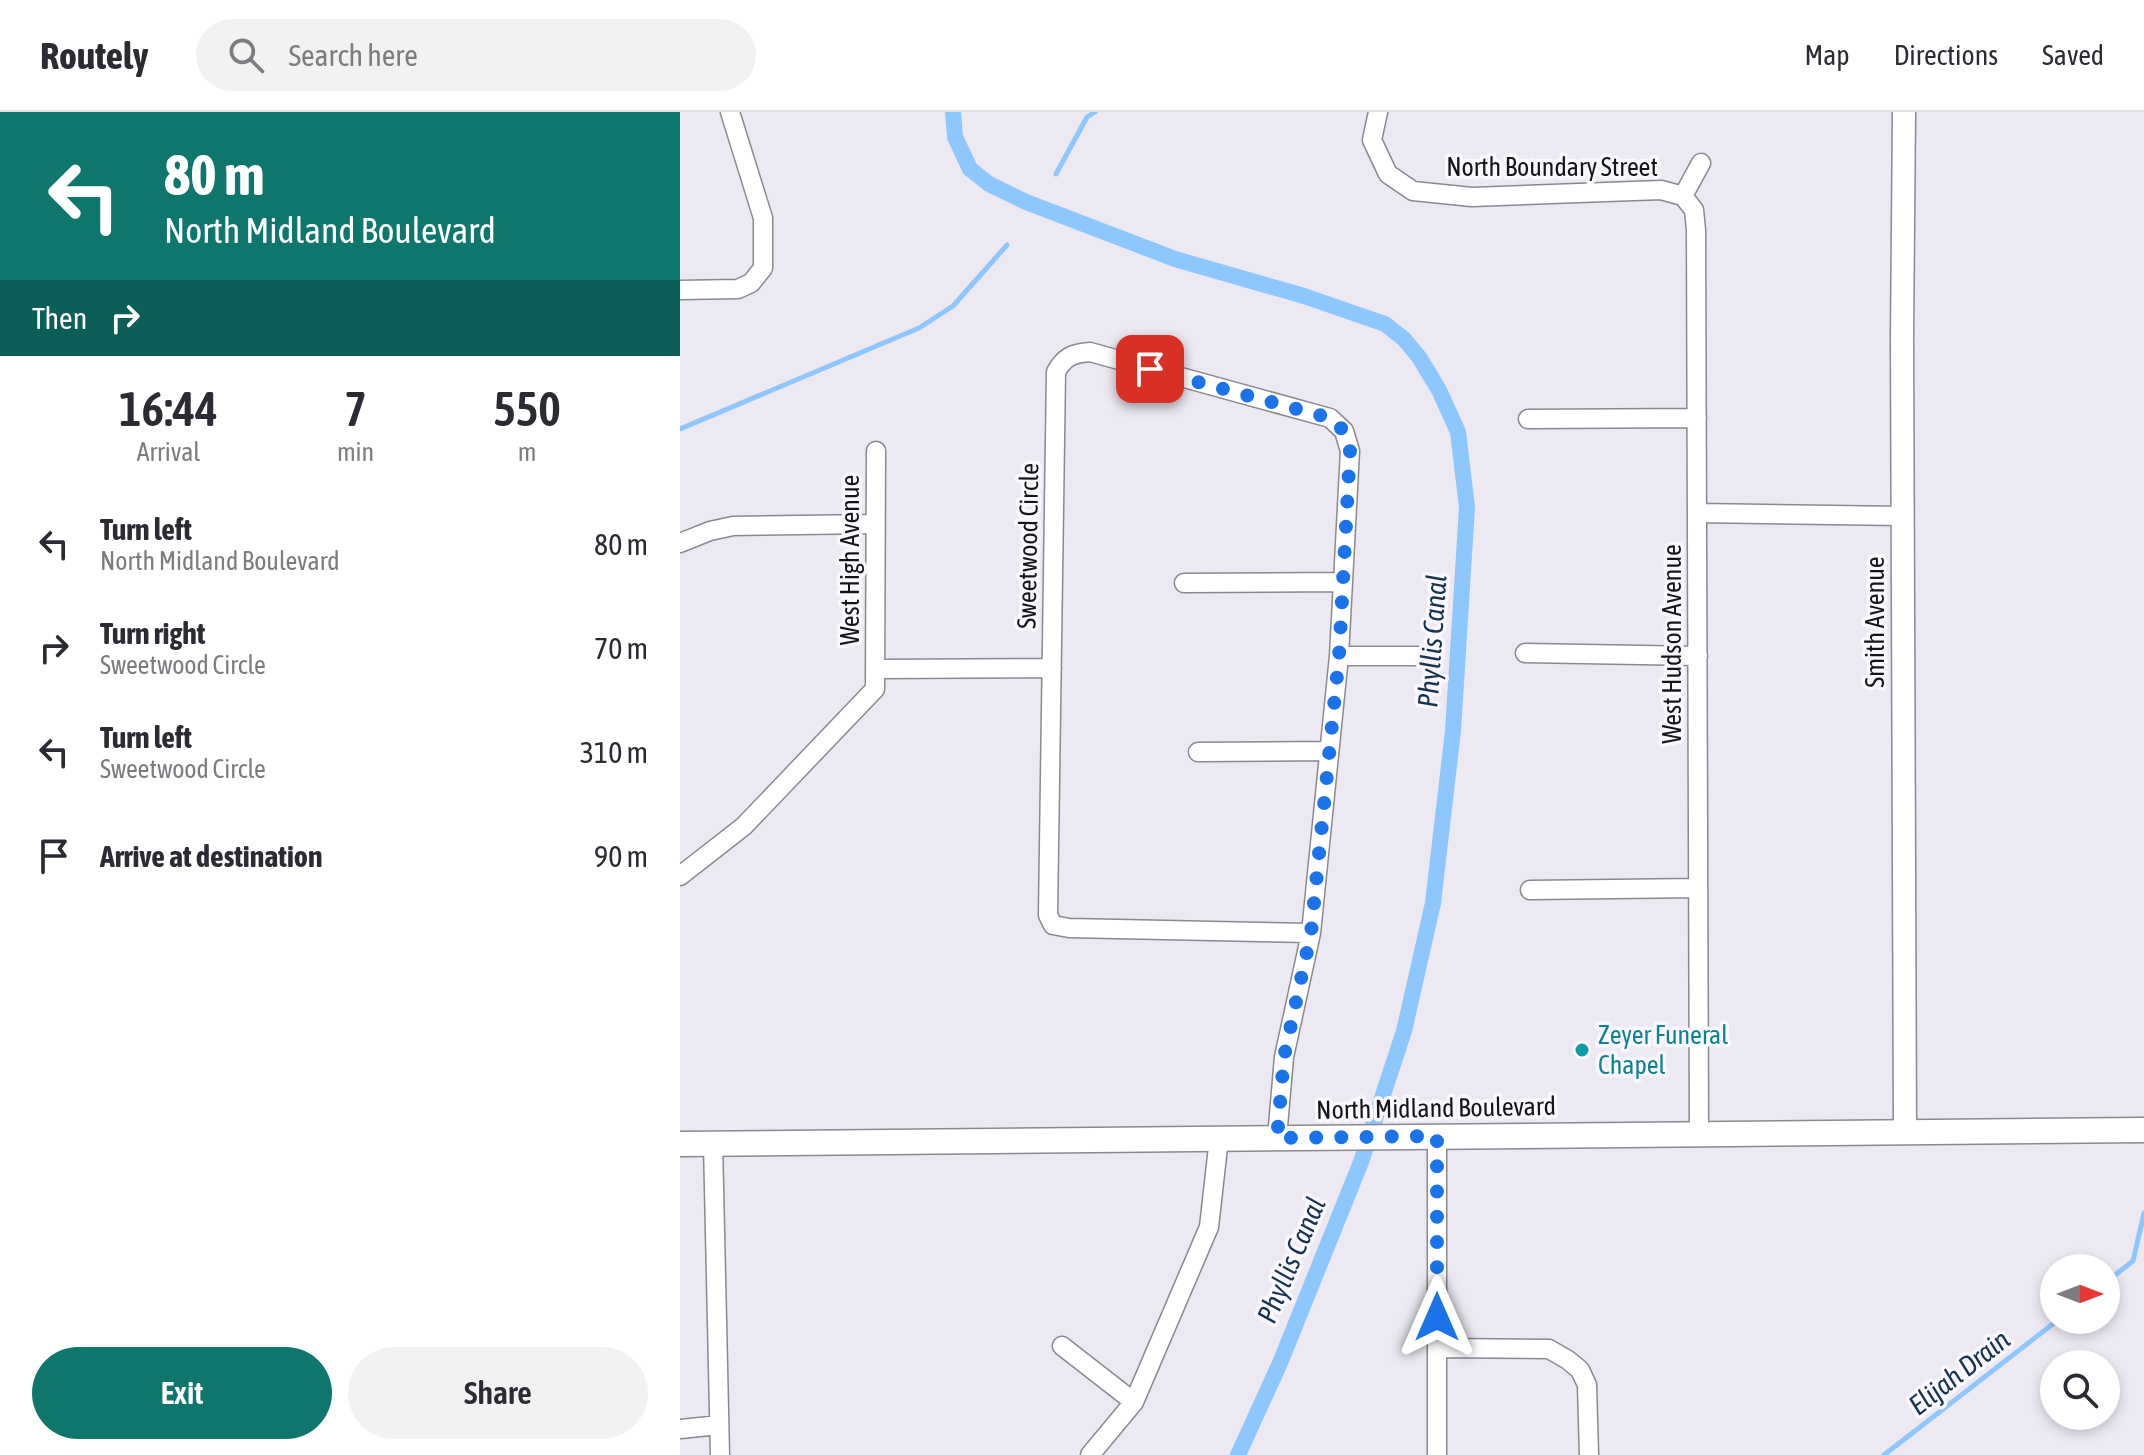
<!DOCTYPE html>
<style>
:root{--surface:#fff;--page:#f2f2f3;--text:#2b2b33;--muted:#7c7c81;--line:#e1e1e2;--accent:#0f766e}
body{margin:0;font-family:"Asap Condensed",sans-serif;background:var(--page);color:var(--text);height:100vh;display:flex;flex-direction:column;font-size:30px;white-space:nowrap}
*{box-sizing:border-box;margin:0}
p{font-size:26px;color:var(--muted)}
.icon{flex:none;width:44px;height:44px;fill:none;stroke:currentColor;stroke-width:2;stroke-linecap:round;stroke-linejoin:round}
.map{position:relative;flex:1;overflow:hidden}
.drawer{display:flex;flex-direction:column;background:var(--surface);width:680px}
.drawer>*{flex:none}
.banner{background:#0f766e;color:#fff;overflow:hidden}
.needle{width:52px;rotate:90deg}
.fabs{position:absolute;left:1360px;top:1142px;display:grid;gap:16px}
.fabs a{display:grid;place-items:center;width:80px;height:80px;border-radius:50%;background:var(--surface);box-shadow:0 4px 12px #0003;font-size:40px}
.pin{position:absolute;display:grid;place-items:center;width:68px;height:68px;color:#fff;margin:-34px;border-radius:16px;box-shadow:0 4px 12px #0006}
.me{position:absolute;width:88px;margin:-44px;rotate:0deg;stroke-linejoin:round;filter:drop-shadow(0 0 6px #0008)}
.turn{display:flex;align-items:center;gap:28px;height:168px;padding:0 32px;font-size:36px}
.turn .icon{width:104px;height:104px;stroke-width:2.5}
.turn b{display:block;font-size:56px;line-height:68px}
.then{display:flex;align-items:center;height:76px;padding:0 32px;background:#0003;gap:16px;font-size:30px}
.eta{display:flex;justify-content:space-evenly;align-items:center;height:136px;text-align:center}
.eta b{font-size:48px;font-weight:600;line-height:56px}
.button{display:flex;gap:16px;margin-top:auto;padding:16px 32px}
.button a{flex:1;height:92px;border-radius:48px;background:var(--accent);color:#fff;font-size:32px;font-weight:600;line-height:92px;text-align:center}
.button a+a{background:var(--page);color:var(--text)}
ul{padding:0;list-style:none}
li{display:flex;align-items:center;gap:24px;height:104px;padding:0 32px}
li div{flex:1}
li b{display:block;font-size:30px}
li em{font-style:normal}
header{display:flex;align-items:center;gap:48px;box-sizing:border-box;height:112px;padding:0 40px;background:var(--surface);border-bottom:2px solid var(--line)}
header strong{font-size:38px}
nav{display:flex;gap:44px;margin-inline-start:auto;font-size:28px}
.search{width:560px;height:72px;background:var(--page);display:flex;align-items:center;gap:20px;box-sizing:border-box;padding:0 28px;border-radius:44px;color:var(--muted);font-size:30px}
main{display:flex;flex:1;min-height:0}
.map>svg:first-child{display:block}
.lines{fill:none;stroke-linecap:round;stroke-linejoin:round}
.stream{stroke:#8ec7fd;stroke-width:5}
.canal{stroke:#8ec7fd;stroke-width:16}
.minor-casing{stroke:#8b8890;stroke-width:21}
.tertiary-casing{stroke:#8b8890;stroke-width:25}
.secondary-casing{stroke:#8b8890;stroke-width:27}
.minor{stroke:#fff;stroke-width:18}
.tertiary{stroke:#fff;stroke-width:22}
.secondary{stroke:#fff;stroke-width:24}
.route{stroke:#1a73e8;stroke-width:14;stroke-dasharray:0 25.2}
.culture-dot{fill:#0f9aa8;stroke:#faf7fe;stroke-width:3}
.labels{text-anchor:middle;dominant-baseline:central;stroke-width:7;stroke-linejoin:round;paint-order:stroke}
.street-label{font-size:26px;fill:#151417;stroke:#faf7fe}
.culture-label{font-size:26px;fill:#0d838f;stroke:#faf7fe;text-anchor:start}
.water-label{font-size:28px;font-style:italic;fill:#15334e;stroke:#faf7fe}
</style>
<header>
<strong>Routely</strong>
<div class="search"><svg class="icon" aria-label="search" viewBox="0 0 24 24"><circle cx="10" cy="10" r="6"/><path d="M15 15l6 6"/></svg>Search here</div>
<nav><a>Map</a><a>Directions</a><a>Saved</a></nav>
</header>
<main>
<section class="drawer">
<div class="banner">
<div class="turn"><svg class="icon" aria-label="left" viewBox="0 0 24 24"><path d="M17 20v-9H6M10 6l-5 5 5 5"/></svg><div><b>80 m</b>North Midland Boulevard</div></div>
<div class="then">Then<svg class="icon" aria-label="right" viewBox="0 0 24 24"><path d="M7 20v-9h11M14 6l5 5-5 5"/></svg></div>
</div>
<div class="eta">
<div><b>16:44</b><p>Arrival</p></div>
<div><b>7</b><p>min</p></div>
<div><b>550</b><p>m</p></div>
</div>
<ul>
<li><svg class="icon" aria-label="left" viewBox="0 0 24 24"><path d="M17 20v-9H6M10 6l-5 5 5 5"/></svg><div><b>Turn left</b><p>North Midland Boulevard</p></div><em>80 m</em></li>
<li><svg class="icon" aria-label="right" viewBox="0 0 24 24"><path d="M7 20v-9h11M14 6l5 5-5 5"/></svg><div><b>Turn right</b><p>Sweetwood Circle</p></div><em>70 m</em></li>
<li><svg class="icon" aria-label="left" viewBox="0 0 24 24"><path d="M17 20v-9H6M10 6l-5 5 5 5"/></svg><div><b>Turn left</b><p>Sweetwood Circle</p></div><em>310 m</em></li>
<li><svg class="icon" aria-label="arrive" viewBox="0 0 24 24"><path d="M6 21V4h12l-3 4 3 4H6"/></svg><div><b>Arrive at destination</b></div><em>90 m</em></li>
</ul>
<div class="button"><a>Exit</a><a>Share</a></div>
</section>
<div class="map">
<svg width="1464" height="1343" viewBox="0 0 1464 1343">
<rect width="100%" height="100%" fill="#ede9f2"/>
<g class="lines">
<!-- stream -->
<path class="stream" d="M376,62L407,5L415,0
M0,317L239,216L273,194L327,133
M1426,1170L1453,1149L1464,1101
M1204,1343L1378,1208"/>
<!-- canal -->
<path class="canal" d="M273,0L275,25L290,57L309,72L346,90L495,147L624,184L705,212L724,227L739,245L759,278L778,320L787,395L773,619L753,791L724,919L681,1050L600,1251L558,1343"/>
<!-- minor casing -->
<g class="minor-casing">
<path id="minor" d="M698,0L692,28L708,62L733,79L792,85L981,78L1003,84
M1003,84L1014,98L1016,118L1019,1021
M1003,84L1021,51
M0,178L58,177L71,171L83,156V106L50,0
M848,307L1017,306
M1018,401L1222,404
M0,431L30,419L53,414L195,412
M504,471L663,470
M845,541L1018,544
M659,544H741
M197,557L372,556
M518,640L649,639
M0,764L64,714L195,577L196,339
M850,778L1017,776
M757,1024V1343
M597,1026L604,945L631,821L659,544L670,339L664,319L650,306L410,240C393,241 384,245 376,260L368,803L373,813L389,816L631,821
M33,1031L40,1343
M382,1234L454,1290
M757,1236L869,1237L888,1248L900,1258L907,1273L909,1343
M0,1317L39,1313
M410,1343L454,1290L529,1115L539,1026"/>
</g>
<!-- tertiary casing -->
<g class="tertiary-casing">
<path id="tertiary" d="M1224,0L1222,226L1225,1019"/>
</g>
<!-- secondary casing -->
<g class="secondary-casing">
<path id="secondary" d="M0,1032L1464,1018"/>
</g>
<!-- minor -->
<use href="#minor" class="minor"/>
<!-- tertiary -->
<use href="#tertiary" class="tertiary"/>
<!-- secondary -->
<use href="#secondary" class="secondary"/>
</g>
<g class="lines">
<!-- route -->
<path class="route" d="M470,257L650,306L664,319L670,339L659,544L631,821L604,945L597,1026L757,1024V1205"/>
</g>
<!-- markers -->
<circle class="culture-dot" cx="902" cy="938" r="8"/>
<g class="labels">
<!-- street labels -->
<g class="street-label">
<text x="872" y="55">North Boundary Street</text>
<text transform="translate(348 434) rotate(-89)">Sweetwood Circle</text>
<text transform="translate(170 448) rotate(-90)">West High Avenue</text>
<text transform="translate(1195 510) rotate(-90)">Smith Avenue</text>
<text transform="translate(992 532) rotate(-90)">West Hudson Avenue</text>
<text transform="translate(756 996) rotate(-1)">North Midland Boulevard</text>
</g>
<!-- culture labels -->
<g class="culture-label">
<text x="918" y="923">Zeyer Funeral<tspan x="918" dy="30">Chapel</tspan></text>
</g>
<!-- water labels -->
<g class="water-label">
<text transform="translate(752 529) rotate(-86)">Phyllis Canal</text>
<text transform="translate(611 1148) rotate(-67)">Phyllis Canal</text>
<text transform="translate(1279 1260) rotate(-38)">Elijah Drain</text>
</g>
</g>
</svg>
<div class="fabs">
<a><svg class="needle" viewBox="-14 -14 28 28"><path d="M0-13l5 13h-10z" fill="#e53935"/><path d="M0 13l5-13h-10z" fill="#7c7c81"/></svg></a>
<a><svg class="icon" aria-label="search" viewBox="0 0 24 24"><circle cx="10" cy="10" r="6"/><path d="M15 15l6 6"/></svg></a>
</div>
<div class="pin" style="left:470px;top:257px;background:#d93025"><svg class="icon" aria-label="arrive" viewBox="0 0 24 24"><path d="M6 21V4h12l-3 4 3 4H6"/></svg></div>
<svg class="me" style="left:757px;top:1205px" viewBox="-20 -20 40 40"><path d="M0-17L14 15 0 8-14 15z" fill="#1a73e8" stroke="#fff" stroke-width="4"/></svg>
</div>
</main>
